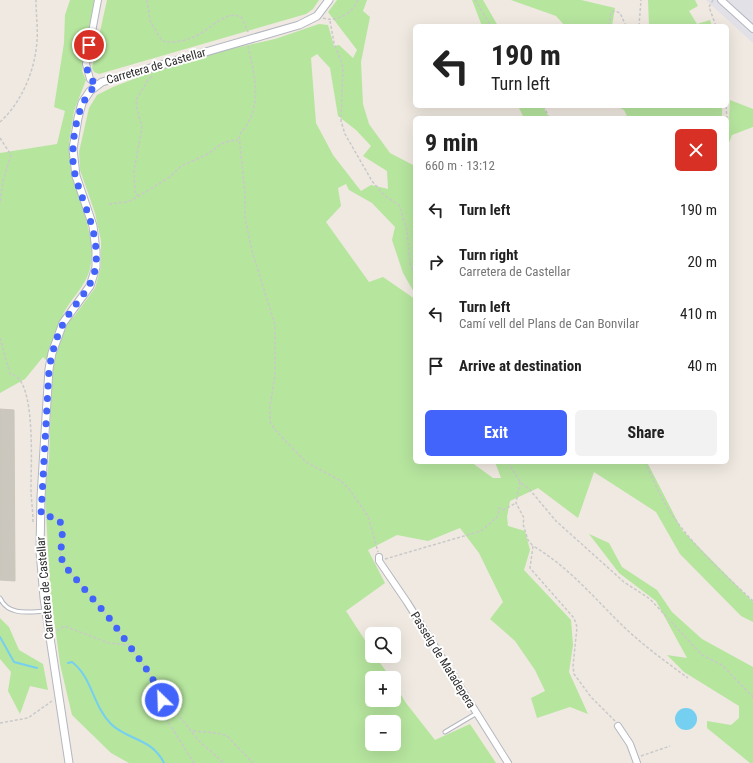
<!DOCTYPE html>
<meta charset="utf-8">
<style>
:root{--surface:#fff;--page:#f2f2f2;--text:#222;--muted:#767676;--accent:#4264fb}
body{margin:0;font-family:"Roboto Condensed",sans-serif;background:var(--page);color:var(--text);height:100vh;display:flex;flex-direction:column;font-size:15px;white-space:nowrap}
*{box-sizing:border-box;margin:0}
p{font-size:13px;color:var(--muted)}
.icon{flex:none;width:22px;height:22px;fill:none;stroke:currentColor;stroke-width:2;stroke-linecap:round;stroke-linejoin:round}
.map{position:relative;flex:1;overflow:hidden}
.details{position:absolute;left:413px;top:116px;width:316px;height:348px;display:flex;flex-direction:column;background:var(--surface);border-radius:6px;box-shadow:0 4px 16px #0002}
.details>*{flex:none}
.top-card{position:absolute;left:413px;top:24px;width:316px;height:84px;border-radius:6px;box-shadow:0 4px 16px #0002;background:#fff;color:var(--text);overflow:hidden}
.tools{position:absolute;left:365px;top:627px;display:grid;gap:8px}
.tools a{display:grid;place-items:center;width:36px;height:36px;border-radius:6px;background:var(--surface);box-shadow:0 4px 16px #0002;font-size:20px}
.pin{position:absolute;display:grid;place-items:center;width:34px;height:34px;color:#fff;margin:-17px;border:2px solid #fff;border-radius:50%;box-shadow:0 1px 4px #0007}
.me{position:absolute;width:44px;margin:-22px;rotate:336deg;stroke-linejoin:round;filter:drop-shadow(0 0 3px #0008)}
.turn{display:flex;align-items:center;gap:14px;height:84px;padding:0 12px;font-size:18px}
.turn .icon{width:52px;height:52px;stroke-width:2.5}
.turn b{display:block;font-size:28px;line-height:34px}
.round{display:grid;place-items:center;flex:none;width:42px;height:42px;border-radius:6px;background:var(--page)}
.head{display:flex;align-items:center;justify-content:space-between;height:68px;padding:0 12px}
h1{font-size:24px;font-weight:700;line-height:30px}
.cta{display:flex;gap:8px;margin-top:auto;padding:8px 12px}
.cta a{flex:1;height:46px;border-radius:6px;background:var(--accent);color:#fff;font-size:16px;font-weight:700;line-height:46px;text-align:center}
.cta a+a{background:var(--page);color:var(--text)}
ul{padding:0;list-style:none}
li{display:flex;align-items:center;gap:12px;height:52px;padding:0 12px}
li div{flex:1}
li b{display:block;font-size:15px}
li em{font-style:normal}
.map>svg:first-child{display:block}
.industrial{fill:#e3e1e8}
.green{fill:#b6e59e;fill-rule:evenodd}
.water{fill:#75cff0}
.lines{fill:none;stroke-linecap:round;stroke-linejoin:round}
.stream{stroke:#75cff0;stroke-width:2}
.building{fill:#cbc7bf;stroke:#cbc5ba}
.service-casing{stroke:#b4b7c1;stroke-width:5}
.minor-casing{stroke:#b4b7c1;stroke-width:8}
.tertiary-casing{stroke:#b4b7c1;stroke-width:9}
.path{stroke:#c9c9c9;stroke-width:1.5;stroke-dasharray:3 2;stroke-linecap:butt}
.service{stroke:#fff;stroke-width:3}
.minor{stroke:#fff;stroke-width:6}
.tertiary{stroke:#fff;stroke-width:7}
.route{stroke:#4264fb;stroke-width:7;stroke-dasharray:0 12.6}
.labels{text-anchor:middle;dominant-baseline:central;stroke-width:4;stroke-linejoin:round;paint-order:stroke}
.street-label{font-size:12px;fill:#2e2e2e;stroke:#fff}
</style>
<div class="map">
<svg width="753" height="763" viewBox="0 0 753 763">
<rect width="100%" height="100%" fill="#efe9e1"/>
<!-- industrial -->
<path class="industrial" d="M706,0H753V43Z"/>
<!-- green -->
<path class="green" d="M70,0H94L82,71L86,80L74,111L69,143L92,245C93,282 80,285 63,314L73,318L95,288L101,267V241L95,213L80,170L79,152L89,108L97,95L113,87L157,70L222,51L275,39L319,24L328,25L334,46L339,45L353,58L357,50L328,12L337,0H367L363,11L370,17L361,62L363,104L369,124L390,153L413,165L415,173V294L403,273L392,240L395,227L372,203L349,190L346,184L338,188L341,206L326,222L369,282L383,277L415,299V462H471L493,478H501L495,462H647L682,530L753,602V622L741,616L680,554L656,512L594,472L578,518L538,488L510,501L507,517L508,526L525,531L530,550L524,570L571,620L573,645L569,672L588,714L570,707L537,718L531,698L545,691L535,670L515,641L490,619L503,602L479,553L460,528L428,541L397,535L368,550L385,583L346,611L372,651V656H375L391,678H372V700H394V683L406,703L435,740L470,724L496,763H129L111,753L72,715L60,664L50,588L45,493L49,459L52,370L50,364L43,357L25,379L0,393V153L57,144L65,111L54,107L64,43L65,15ZM317,54L330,68L338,116L356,130L371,146L363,156L387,171L388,189L371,185L361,191L333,155L316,123L311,58ZM372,722H394V744H372Z
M107,0H319L313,9L306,14L99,74L94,72L92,68Z
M472,0H483L498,26H482Z
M511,0H581L615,8L612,26H565L556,16Z
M648,0H695L698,6L689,11L697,24L710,20L712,26H649Z
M730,100L753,109V127L732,135L727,148Z
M518,106H543L549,118H524Z
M616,106H722V118H665L664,116L662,118H628L624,110Z
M589,534L609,543L622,567L657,590L672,612L702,639L753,667V763H750L707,728V721L731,725L739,718V706L684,672L667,655L687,658L656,601L619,573Z
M0,618L9,627L19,650L43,664L48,690L30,686L20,714L8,691L11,672L0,659Z"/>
<!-- water -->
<path class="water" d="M675 719a11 11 0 1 1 22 0a11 11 0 1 1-22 0Z"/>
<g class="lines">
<!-- stream -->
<path class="stream" d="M0,637L14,662L37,668
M68,663L72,662C92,677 93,706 111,724C127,740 152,738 164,763"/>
</g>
<!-- building -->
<path class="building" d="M0,409L14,410L15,581L0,580Z"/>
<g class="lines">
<!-- service casing -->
<g class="service-casing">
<path id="service" d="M0,598C8,616 29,612 45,611
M445,732L477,713"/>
</g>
<!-- minor casing -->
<g class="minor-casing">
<path id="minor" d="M721,0L753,29
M97,85L90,79L86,64L98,0
M379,557V561L407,602L508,763
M618,726L630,744L637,763"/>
</g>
<!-- tertiary casing -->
<g class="tertiary-casing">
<path id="tertiary" d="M69,763L44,598L40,551L41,497L49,369L52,353L63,323L90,286L96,267V251L93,226L76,176L73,149L78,118L82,103L90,91L102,82L299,25L317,16L329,0"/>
</g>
<!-- path -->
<path class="path" d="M147,0L150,21L162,41C174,44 188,40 198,35C210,29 228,8 242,18L248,32
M475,0L491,26
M713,0L709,7L716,26
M323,18C336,23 353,13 358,0
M330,21L334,43L343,67L341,121L345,134L372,181L385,196L399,205L407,230L410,264L415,274
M609,26L611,12L615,11L620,13L626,26
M639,26L641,0
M248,46C255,78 264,108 239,135L245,194V218L252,251L275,325V375L270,407V422L276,431L306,462L341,481L349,489L368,516L378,552
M544,106L549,118
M726,106L727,118
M0,122C22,102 35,70 37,41C38,27 36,14 36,0
M0,138L11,155L3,181L0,204
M139,196L135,193L134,170L142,128L136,105L137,98L148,80L153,75
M109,204L126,202L132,200L170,177L181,166L208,154L221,144L229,141L238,140
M0,338L10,374C13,375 16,376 18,378C35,395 31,465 31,488C31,499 33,510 33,522
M508,462L520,482L530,490L556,521L624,582L650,599L702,655L722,665L753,697
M645,462C654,481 662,502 675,519C697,550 726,576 753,601
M520,482L516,503L524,518L523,524L528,540L533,546
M48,516L58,518L62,526L60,552L64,565L110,619L145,667L162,694L199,741L224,763
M385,559L481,531L498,516L499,508L503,510L516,503
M57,631L64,626L109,643L128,645
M162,694L165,717L194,763
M615,721L591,697L574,674L573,666L577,627L574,618L530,568L533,546C568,566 595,599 624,627C644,646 666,662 688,678
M0,723L28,718L52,701
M193,731L217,733L227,736L253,763
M641,756L670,746"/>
<!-- service -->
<use href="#service" class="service"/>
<!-- minor -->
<use href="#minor" class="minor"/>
<!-- tertiary -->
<use href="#tertiary" class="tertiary"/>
</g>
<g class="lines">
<!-- route -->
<path class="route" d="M89,45C87,60 83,75 97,85C76,100 70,147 74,170C80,198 94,220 96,250C99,285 79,296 64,322C56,337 52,353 49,369L41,515L58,518C68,532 56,550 64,565L110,619L145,667L162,694V700"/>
</g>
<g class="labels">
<!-- street labels -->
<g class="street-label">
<text transform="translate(156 66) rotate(-16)">Carretera de Castellar</text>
<text transform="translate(45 588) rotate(-95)">Carretera de Castellar</text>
<text transform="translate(443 660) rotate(58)">Passeig de Matadepera</text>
</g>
</g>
</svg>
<div class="tools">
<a><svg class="icon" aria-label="search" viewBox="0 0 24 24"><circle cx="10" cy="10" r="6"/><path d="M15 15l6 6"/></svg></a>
<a>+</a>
<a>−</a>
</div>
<div class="pin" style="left:89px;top:45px;background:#d93025"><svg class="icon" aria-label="arrive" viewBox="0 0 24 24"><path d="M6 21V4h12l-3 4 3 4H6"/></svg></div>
<svg class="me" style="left:162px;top:700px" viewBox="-20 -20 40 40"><circle r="17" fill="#4264fb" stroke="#fff" stroke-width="3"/><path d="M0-11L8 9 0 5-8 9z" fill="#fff"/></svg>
<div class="top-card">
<div class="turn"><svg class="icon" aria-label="left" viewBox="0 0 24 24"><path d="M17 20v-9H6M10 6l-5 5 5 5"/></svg><div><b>190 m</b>Turn left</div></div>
</div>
<section class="details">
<div class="head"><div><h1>9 min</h1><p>660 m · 13:12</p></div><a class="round" style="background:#d93025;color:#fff"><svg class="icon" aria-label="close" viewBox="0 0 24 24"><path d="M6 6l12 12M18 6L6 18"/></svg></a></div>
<ul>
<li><svg class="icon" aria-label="left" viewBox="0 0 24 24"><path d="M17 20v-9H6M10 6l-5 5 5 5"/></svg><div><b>Turn left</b></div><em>190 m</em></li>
<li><svg class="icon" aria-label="right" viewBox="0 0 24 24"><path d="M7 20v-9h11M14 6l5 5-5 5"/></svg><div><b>Turn right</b><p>Carretera de Castellar</p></div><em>20 m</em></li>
<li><svg class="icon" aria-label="left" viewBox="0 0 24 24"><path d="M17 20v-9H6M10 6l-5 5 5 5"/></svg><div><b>Turn left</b><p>Camí vell del Plans de Can Bonvilar</p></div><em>410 m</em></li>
<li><svg class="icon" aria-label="arrive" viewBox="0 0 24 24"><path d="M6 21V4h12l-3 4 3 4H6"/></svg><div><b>Arrive at destination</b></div><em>40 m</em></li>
</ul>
<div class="cta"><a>Exit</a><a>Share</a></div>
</section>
</div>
